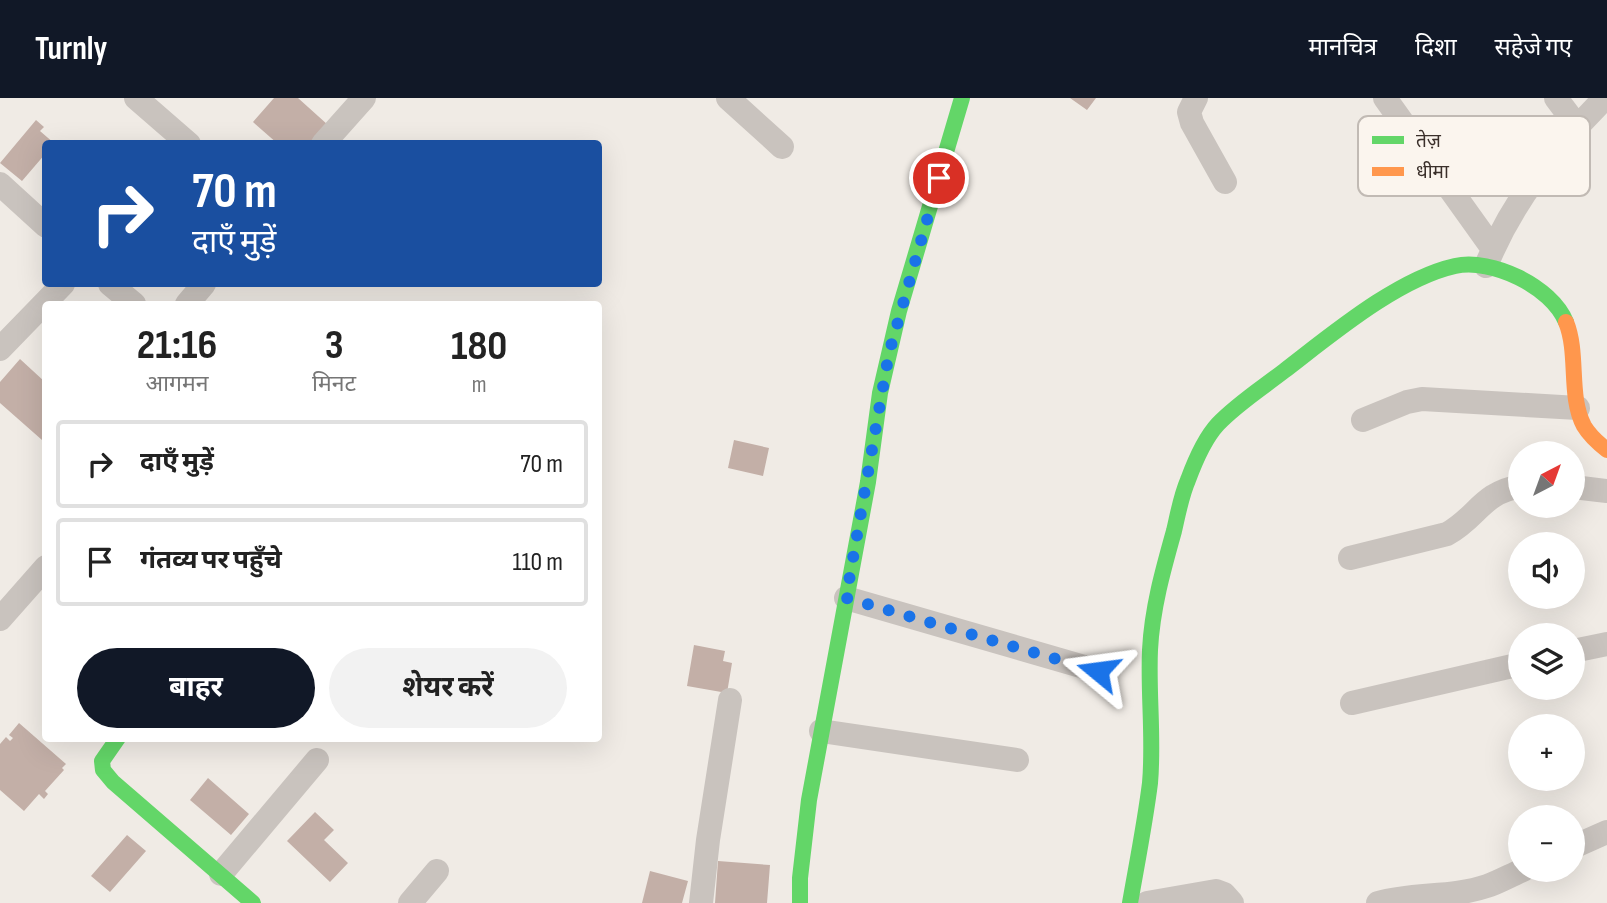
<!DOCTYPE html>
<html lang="hi">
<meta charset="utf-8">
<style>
:root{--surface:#fff;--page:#f2f2f2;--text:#222;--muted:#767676;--line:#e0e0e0;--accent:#111827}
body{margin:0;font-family:"Sofia Sans Condensed","Noto Sans Devanagari",sans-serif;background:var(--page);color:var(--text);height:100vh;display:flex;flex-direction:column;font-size:26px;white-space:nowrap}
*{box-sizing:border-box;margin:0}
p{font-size:23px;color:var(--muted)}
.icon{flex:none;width:38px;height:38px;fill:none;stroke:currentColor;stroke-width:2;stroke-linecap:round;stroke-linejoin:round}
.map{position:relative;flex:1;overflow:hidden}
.details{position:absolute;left:42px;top:203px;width:560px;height:441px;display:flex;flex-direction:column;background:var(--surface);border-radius:7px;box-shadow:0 7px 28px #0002}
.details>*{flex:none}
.hud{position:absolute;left:42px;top:42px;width:560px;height:147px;border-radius:7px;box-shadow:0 7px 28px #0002;background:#1a4fa0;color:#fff;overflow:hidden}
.needle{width:46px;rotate:41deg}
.fabs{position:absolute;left:1508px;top:343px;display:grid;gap:14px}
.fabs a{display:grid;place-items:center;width:77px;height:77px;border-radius:50%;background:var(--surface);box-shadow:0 7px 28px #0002;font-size:35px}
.pin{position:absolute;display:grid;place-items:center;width:60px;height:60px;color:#fff;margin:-30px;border:4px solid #fff;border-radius:50%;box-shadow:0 2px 7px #0007}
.me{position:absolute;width:77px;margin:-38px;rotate:286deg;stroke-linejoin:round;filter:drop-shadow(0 0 5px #0008)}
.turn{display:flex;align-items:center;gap:24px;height:147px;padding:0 35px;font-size:32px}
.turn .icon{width:91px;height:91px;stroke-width:2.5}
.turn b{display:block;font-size:49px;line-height:60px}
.eta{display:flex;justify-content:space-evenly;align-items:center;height:119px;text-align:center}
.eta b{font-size:42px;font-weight:700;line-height:49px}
.button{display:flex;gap:14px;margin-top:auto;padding:14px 35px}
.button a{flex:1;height:80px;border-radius:42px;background:var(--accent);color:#fff;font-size:28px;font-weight:700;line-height:80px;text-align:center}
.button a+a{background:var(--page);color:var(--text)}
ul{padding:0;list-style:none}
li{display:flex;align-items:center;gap:21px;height:88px;margin:0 14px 10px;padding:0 21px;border:4px solid var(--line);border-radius:7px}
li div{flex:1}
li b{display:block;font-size:26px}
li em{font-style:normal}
header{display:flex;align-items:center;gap:42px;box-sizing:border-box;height:98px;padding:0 35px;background:var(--accent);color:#fff}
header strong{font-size:33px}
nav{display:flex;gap:38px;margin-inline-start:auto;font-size:24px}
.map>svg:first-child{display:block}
.building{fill:#c3afa7}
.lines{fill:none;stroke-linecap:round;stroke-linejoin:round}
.street{stroke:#c9c3be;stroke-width:24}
.fast{stroke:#63d668;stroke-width:16}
.slow{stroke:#ff974d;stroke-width:16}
.route{stroke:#1a73e8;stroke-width:12;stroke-dasharray:0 21.6}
.key{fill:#fbf5ee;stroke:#c1bab4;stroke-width:2}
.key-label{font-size:19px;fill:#3b302b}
</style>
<header>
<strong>Turnly</strong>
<nav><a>मानचित्र</a><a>दिशा</a><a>सहेजे गए</a></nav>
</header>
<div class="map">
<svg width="1607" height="805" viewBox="0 0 1607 805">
<rect width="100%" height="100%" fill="#f0ebe5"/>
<!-- building -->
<path class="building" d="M274,0H298L328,27L312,46H278L253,24Z
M1070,0H1096L1087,12Z
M36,22L44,29L40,33L55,46H46V55L22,83L0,65Z
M20,261L45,284L46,338L42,342L0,305V284Z
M734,342L769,350L763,378L728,370Z
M694,547L725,553L723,563L732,565L727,595L687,588Z
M19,625L66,666L62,670L64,672L45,693L48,696L44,701L39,696L24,713L0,692V646L6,639L10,643L13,640L9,637Z
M208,680L249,716L231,737L190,702Z
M315,714L334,732L324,742L348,765L330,784L287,743Z
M127,737L146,753L110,794L91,778Z
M718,763L770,767L767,805H715Z
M650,773L688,783L682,805H642Z"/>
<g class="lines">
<!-- street -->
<path class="street" d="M136,0L189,46
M728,0L782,49
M1196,0L1189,14L1192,25L1225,84
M1385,0L1493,151
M1556,0L1577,28
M323,46L364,0
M0,86L46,128
M1486,168C1512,103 1556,49 1605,0
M110,186L134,206
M187,206L204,186
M0,251L63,186
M1363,322L1407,304L1422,301L1578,310
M1573,389L1607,393
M1350,460L1447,436C1478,419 1481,395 1521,388
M846,500L1098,573
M0,521L46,469
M1573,553L1607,546
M1352,605L1521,566
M821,633L1017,662
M1573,749L1607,734
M221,776L317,662
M410,805L437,773
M701,805L708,742L730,602
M1147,805L1216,793L1224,796L1232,805
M1378,805C1414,795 1452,800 1487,788C1499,784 1511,777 1523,772"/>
<!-- fast -->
<path class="fast" d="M118,640L102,663L103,672L113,684L253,805
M800,805V780L809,702L868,384L880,295L899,213L962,0
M1130,805C1137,765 1145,725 1150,685C1154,641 1148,596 1150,552C1152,511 1163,472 1174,433C1178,416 1181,398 1188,382C1195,363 1204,341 1218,326C1237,306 1262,290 1284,273C1331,237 1397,181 1455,168C1492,160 1551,188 1566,224"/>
<!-- slow -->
<path class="slow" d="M1566,224C1579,256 1568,298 1584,328C1590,338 1598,345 1607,352"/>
</g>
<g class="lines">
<!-- route -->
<path class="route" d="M939,80L889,255L846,500L1098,573"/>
</g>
<!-- legend -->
<rect x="1358" y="18" width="232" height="80" rx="10" class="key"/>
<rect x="1372" y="38" width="32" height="8" fill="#63d668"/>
<rect x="1372" y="69" width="32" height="9" fill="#ff974d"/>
<g class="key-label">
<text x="1416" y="49">तेज़</text>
<text x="1416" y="80">धीमा</text>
</g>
</svg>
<div class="fabs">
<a><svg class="needle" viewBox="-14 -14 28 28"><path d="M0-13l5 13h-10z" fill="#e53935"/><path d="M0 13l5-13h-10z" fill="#767676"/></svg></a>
<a><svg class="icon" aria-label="sound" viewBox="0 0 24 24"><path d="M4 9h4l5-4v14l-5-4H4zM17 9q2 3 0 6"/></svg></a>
<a><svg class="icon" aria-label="layers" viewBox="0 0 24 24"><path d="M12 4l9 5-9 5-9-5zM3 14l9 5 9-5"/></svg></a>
<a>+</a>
<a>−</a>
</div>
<div class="pin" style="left:939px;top:80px;background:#d93025"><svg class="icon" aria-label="arrive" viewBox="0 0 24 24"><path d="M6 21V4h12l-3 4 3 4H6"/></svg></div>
<svg class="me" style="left:1098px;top:573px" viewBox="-20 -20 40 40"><path d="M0-17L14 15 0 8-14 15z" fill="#1a73e8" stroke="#fff" stroke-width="4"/></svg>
<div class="hud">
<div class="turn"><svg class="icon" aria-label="right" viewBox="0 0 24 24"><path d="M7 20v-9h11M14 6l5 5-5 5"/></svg><div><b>70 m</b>दाएँ मुड़ें</div></div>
</div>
<section class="details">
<div class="eta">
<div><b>21:16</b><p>आगमन</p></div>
<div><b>3</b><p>मिनट</p></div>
<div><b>180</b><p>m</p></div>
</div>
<ul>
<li><svg class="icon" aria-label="right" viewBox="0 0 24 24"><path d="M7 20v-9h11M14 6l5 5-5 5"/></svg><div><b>दाएँ मुड़ें</b></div><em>70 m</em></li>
<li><svg class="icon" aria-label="arrive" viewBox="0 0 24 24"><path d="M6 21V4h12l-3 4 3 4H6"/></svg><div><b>गंतव्य पर पहुँचे</b></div><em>110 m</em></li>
</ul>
<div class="button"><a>बाहर</a><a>शेयर करें</a></div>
</section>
</div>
